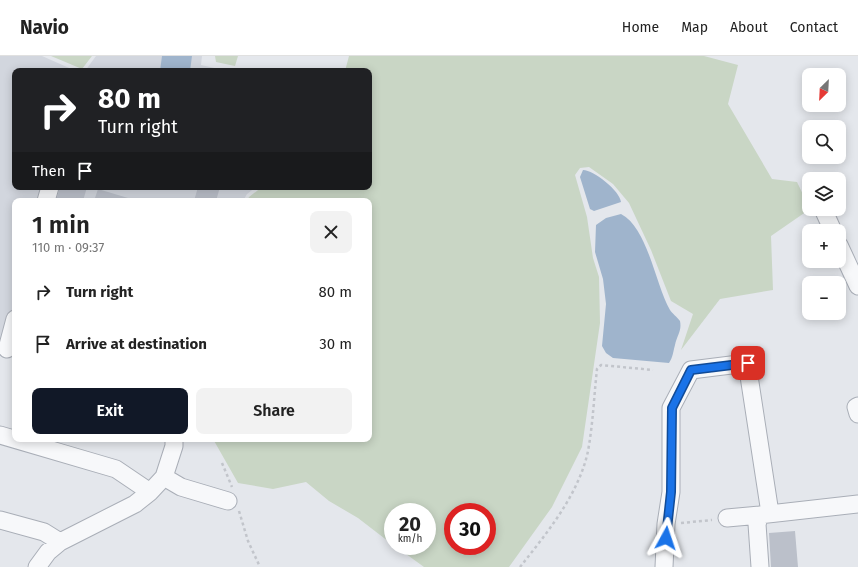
<!DOCTYPE html>
<meta charset="utf-8">
<style>
:root{--surface:#fff;--page:#f2f2f2;--text:#222;--muted:#767676;--line:#e0e0e0;--accent:#111827}
body{margin:0;font-family:"Fira Sans",sans-serif;background:var(--page);color:var(--text);height:100vh;display:flex;flex-direction:column;font-size:15px;white-space:nowrap}
*{box-sizing:border-box;margin:0}
p{font-size:13px;color:var(--muted)}
.icon{flex:none;width:22px;height:22px;fill:none;stroke:currentColor;stroke-width:2;stroke-linecap:round;stroke-linejoin:round}
.map{position:relative;flex:1;overflow:hidden}
.side{position:absolute;left:12px;top:142px;width:360px;height:244px;display:flex;flex-direction:column;background:var(--surface);border-radius:8px;box-shadow:0 2px 10px #0003}
.side>*{flex:none}
.hud{position:absolute;left:12px;top:12px;width:360px;height:122px;border-radius:8px;box-shadow:0 2px 10px #0003;background:#202124;color:#fff;overflow:hidden}
.needle{width:26px;rotate:204deg}
.controls{position:absolute;left:802px;top:12px;display:grid;gap:8px}
.controls a{display:grid;place-items:center;width:44px;height:44px;border-radius:8px;background:var(--surface);box-shadow:0 2px 10px #0003;font-size:20px}
.speed{position:absolute;left:384px;top:447px;display:flex;gap:8px;font-size:20px;font-weight:700;text-align:center}
.speed>*{display:grid;place-content:center;width:52px;height:52px;border-radius:50%;background:var(--surface);box-shadow:0 2px 10px #0003;line-height:1}
.speed small{font-size:10px;font-weight:400}
.speed .limit{border:6px solid #d22;background:#fff;color:#111}
.pin{position:absolute;display:grid;place-items:center;width:34px;height:34px;color:#fff;margin:-17px;border-radius:8px;box-shadow:0 2px 6px #0006}
.me{position:absolute;width:44px;margin:-22px;rotate:5deg;stroke-linejoin:round;filter:drop-shadow(0 0 3px #0008)}
.turn{display:flex;align-items:center;gap:14px;height:84px;padding:0 20px;font-size:18px}
.turn .icon{width:52px;height:52px;stroke-width:2.5}
.turn b{display:block;font-size:28px;line-height:34px}
.then{display:flex;align-items:center;height:38px;padding:0 20px;background:#0003;gap:8px;font-size:15px}
.round{display:grid;place-items:center;flex:none;width:42px;height:42px;border-radius:8px;background:var(--page)}
.headline{display:flex;align-items:center;justify-content:space-between;height:68px;padding:0 20px}
h1{font-size:24px;font-weight:600;line-height:30px}
.primary-button{display:flex;gap:8px;margin-top:auto;padding:8px 20px}
.primary-button a{flex:1;height:46px;border-radius:8px;background:var(--accent);color:#fff;font-size:16px;font-weight:600;line-height:46px;text-align:center}
.primary-button a+a{background:var(--page);color:var(--text)}
ul{padding:0;list-style:none}
li{display:flex;align-items:center;gap:12px;height:52px;padding:0 20px}
li div{flex:1}
li b{display:block;font-size:15px}
li em{font-style:normal}
header{display:flex;align-items:center;gap:24px;box-sizing:border-box;height:56px;padding:0 20px;background:var(--surface);border-bottom:1px solid var(--line)}
header strong{font-size:19px}
nav{display:flex;gap:22px;margin-inline-start:auto;font-size:14px}
.map>svg:first-child{display:block}
.built{fill:#d2d6de}
.green{fill:#c9d6c5;fill-rule:evenodd}
.water{fill:#9fb4cc}
.building{fill:#bbc0ca}
.lines{fill:none;stroke-linecap:round;stroke-linejoin:round}
.minor-casing{stroke:#a9aeb7;stroke-width:19}
.path{stroke:#c2c5cb;stroke-width:2.5;stroke-dasharray:3 3;stroke-linecap:butt}
.minor{stroke:#f7f8fa;stroke-width:17}
.route-casing{stroke:#114b97;stroke-width:10}
.route{stroke:#1a73e8;stroke-width:7}
</style>
<header>
<strong>Navio</strong>
<nav><a>Home</a><a>Map</a><a>About</a><a>Contact</a></nav>
</header>
<div class="map">
<svg width="858" height="511" viewBox="0 0 858 511">
<rect width="100%" height="100%" fill="#e4e7ec"/>
<!-- built -->
<path class="built" d="M0,0H42L76,15H15V131H256L247,138L243,145H15V286L0,282Z
M96,0H202L201,9L228,15H85Z"/>
<!-- green -->
<path class="green" d="M51,0H92L82,13Z
M215,0H238L235,10L216,6Z
M349,0H704L738,9L728,48L772,123L797,126L809,151L810,153L771,180L773,234L720,243L681,294L693,258L671,245L651,194L629,147L613,128L589,111L580,112L575,119L587,161L593,202L599,221L600,267L582,391L552,451L509,511H424L395,490H427V456H393V489L358,462L329,445L306,426L273,433L238,427L213,383H369V145H247L249,141L262,131H369V15H345ZM453,456H487V490H453Z"/>
<!-- water -->
<path class="water" d="M162,0H192L190,15H160Z
M583,114C594,114 620,135 621,146L594,155L590,153L580,121Z
M621,158C648,172 655,228 670,254C672,257 677,261 680,265C682,275 677,279 675,289C673,296 673,301 669,307L613,302L606,297L602,290L606,248L603,223L595,196L596,169L606,162Z"/>
<!-- building -->
<path class="building" d="M60,131H87L83,145H56Z
M198,131H220L216,145H194Z
M98,133L138,145H94Z
M795,475L798,511H771L769,477Z"/>
<g class="lines">
<!-- minor casing -->
<g class="minor-casing">
<path id="minor" d="M46,145L50,131
M823,153L833,175
M839,189L858,230
M7,293L15,263
M858,350L856,351L858,358
M0,379L116,413L150,436
M164,421L181,431L228,445
M727,462L760,459
M0,464L44,476L60,486
M37,511L48,496L60,486L135,448L150,436L164,421L174,390V383
M664,511L666,468L671,436V352L691,314L747,307L770,457
M760,511L757,468L760,459L858,448"/>
</g>
<!-- path -->
<path class="path" d="M222,407L232,431
M239,455L248,485L260,511
M681,467L712,464
M520,511C547,477 579,438 588,395C593,368 594,340 597,313L601,309L653,314"/>
<!-- minor -->
<use href="#minor" class="minor"/>
</g>
<g class="lines">
<!-- route casing -->
<g class="route-casing">
<path id="route" d="M666,482L671,436L672,352L691,314L748,307"/>
</g>
<!-- route -->
<use href="#route" class="route"/>
</g>
</svg>
<div class="controls">
<a><svg class="needle" viewBox="-14 -14 28 28"><path d="M0-13l5 13h-10z" fill="#e53935"/><path d="M0 13l5-13h-10z" fill="#767676"/></svg></a>
<a><svg class="icon" aria-label="search" viewBox="0 0 24 24"><circle cx="10" cy="10" r="6"/><path d="M15 15l6 6"/></svg></a>
<a><svg class="icon" aria-label="layers" viewBox="0 0 24 24"><path d="M12 4l9 5-9 5-9-5zM3 14l9 5 9-5"/></svg></a>
<a>+</a>
<a>−</a>
</div>
<div class="speed"><div>20<small>km/h</small></div><div class="limit">30</div></div>
<div class="pin" style="left:748px;top:307px;background:#d93025"><svg class="icon" aria-label="arrive" viewBox="0 0 24 24"><path d="M6 21V4h12l-3 4 3 4H6"/></svg></div>
<svg class="me" style="left:666px;top:482px" viewBox="-20 -20 40 40"><path d="M0-17L14 15 0 8-14 15z" fill="#1a73e8" stroke="#fff" stroke-width="4"/></svg>
<div class="hud">
<div class="turn"><svg class="icon" aria-label="right" viewBox="0 0 24 24"><path d="M7 20v-9h11M14 6l5 5-5 5"/></svg><div><b>80 m</b>Turn right</div></div>
<div class="then">Then<svg class="icon" aria-label="arrive" viewBox="0 0 24 24"><path d="M6 21V4h12l-3 4 3 4H6"/></svg></div>
</div>
<section class="side">
<div class="headline"><div><h1>1 min</h1><p>110 m · 09:37</p></div><a class="round"><svg class="icon" aria-label="close" viewBox="0 0 24 24"><path d="M6 6l12 12M18 6L6 18"/></svg></a></div>
<ul>
<li><svg class="icon" aria-label="right" viewBox="0 0 24 24"><path d="M7 20v-9h11M14 6l5 5-5 5"/></svg><div><b>Turn right</b></div><em>80 m</em></li>
<li><svg class="icon" aria-label="arrive" viewBox="0 0 24 24"><path d="M6 21V4h12l-3 4 3 4H6"/></svg><div><b>Arrive at destination</b></div><em>30 m</em></li>
</ul>
<div class="primary-button"><a>Exit</a><a>Share</a></div>
</section>
</div>
